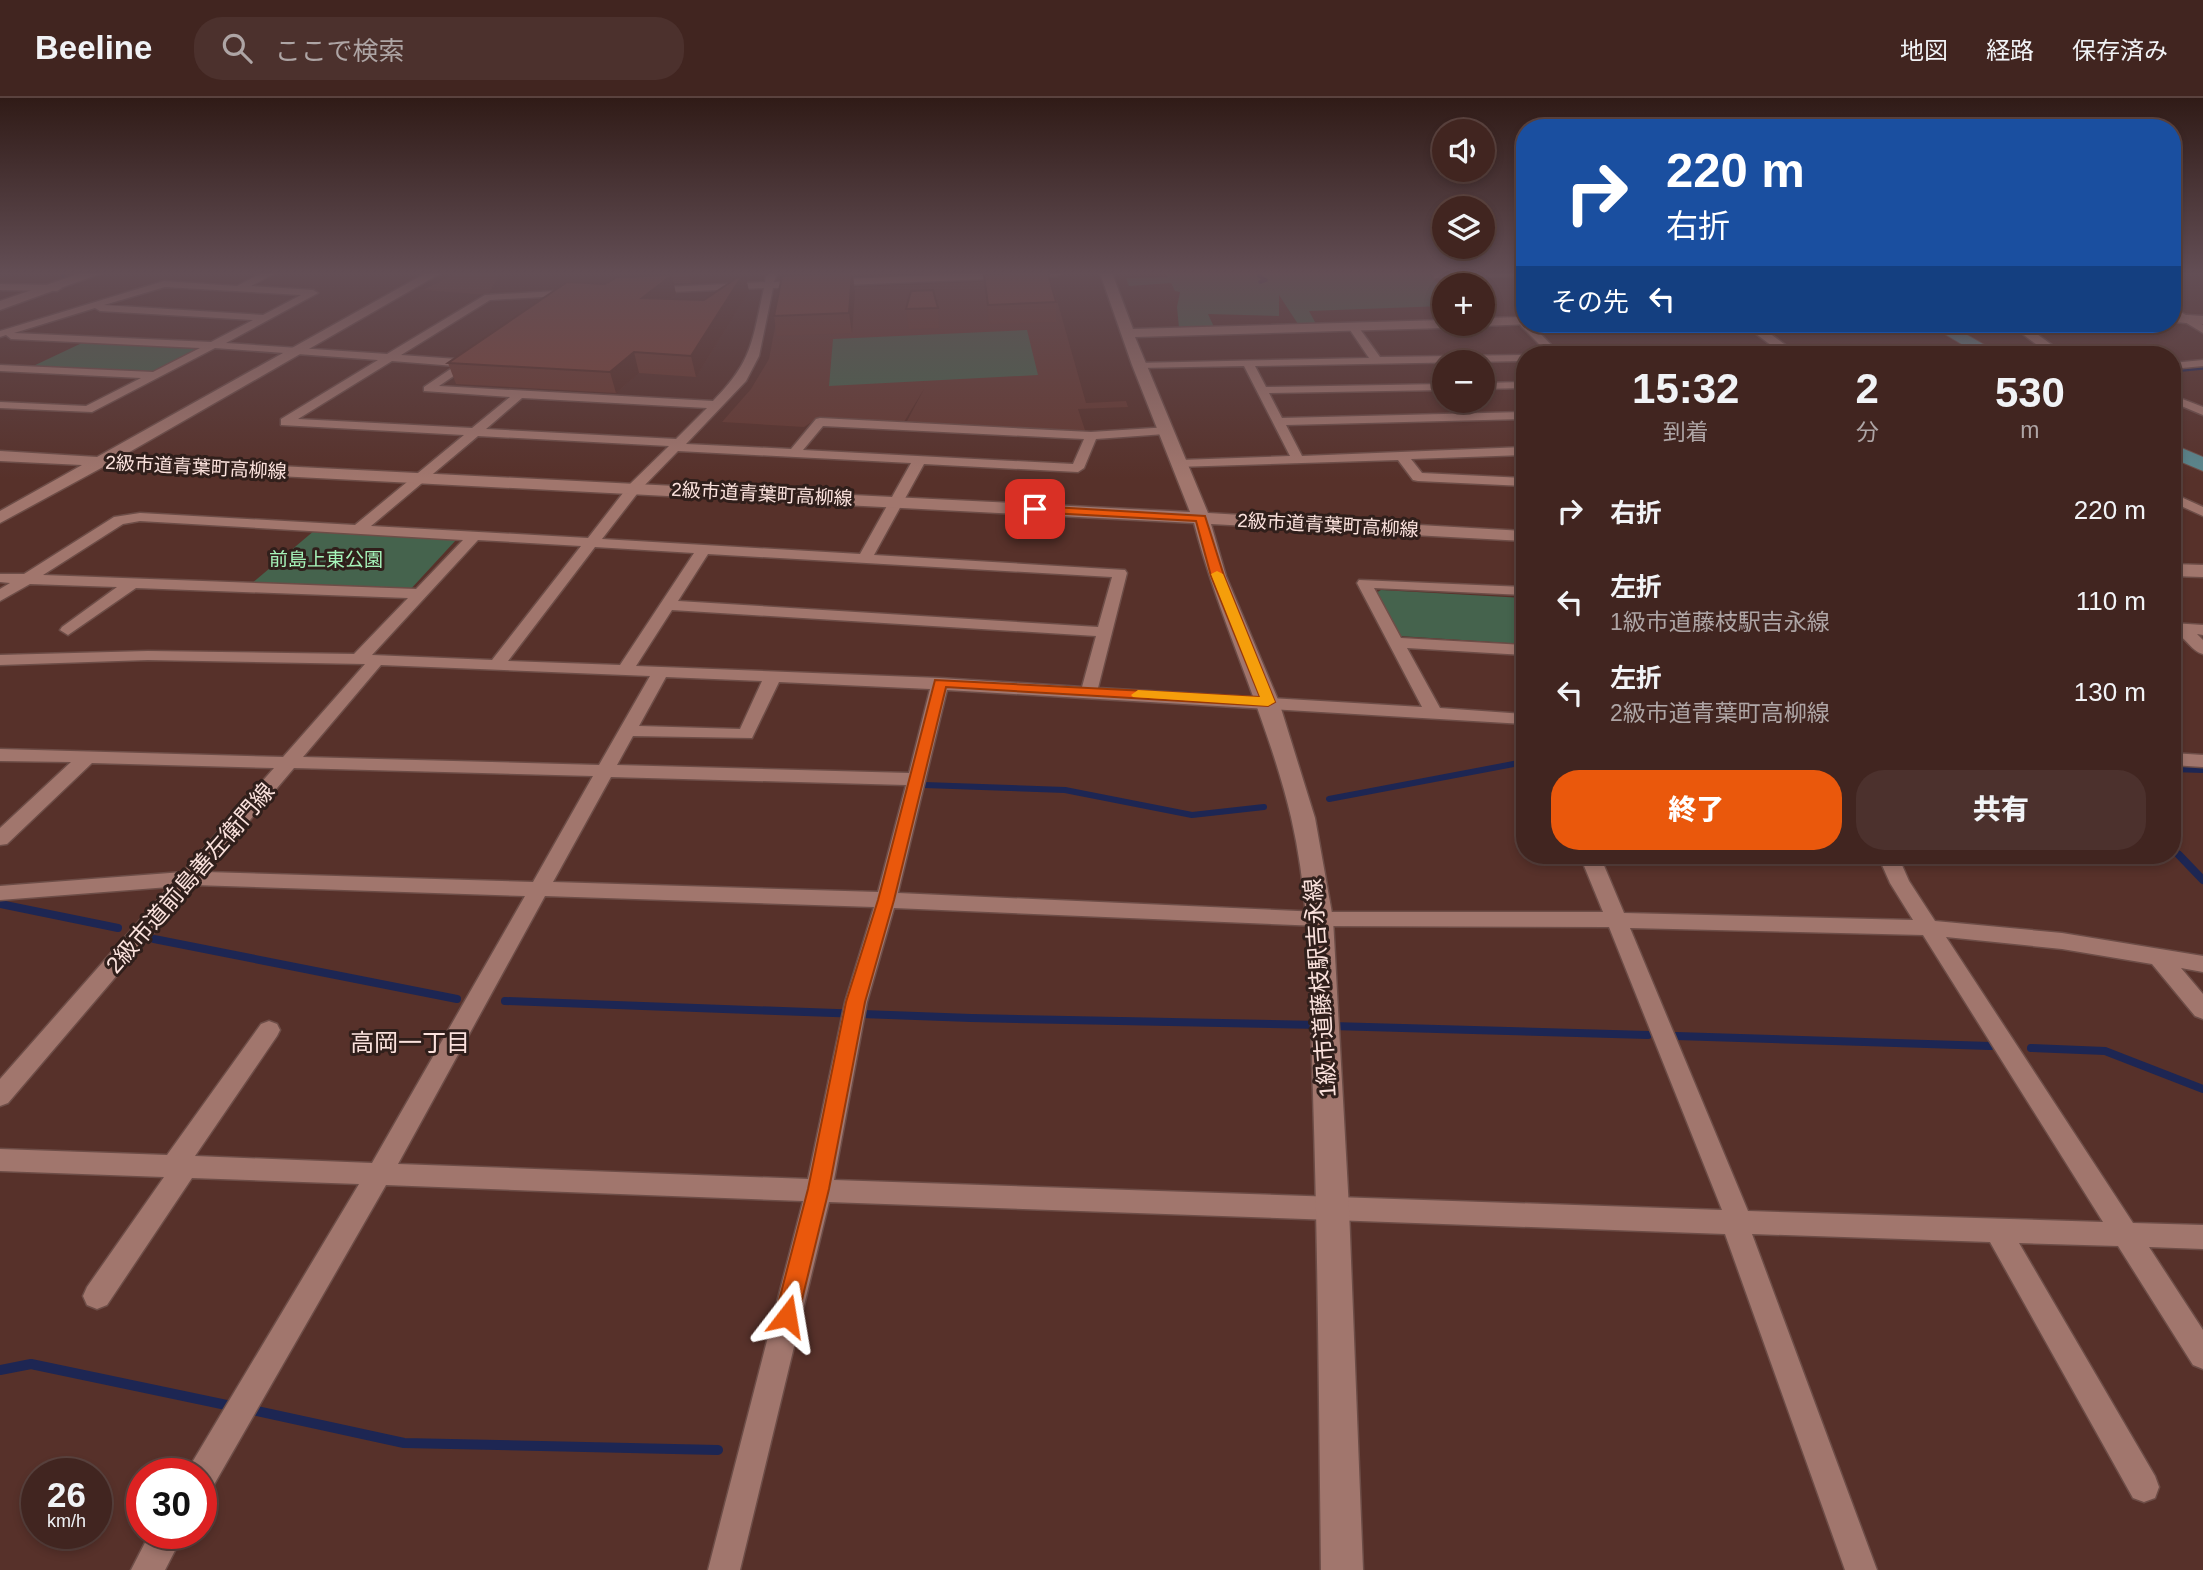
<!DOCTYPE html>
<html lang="ja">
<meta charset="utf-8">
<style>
:root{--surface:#412520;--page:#4c312d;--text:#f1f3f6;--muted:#aea5a5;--line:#5a423e;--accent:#ea580c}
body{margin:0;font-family:Helvetica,"Noto Sans JP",sans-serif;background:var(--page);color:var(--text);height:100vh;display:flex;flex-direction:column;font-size:26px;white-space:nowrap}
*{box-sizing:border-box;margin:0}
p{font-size:23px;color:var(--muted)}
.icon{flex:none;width:38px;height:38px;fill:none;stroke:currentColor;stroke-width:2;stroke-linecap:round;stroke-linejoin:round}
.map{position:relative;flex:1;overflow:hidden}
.details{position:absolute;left:1516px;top:248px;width:665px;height:518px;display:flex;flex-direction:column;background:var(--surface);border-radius:28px;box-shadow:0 4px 10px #0003,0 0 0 2px var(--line)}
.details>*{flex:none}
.guide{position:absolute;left:1516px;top:21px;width:665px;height:214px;border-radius:28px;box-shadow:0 4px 10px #0003,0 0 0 2px var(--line);background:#1a4fa0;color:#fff;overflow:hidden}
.fabs{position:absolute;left:1432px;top:21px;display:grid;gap:14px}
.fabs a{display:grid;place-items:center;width:63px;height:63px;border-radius:50%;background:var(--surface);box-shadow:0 4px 10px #0003,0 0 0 2px var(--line);font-size:35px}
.speed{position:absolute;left:21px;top:1360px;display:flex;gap:14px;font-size:35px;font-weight:700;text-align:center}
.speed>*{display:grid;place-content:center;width:91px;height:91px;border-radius:50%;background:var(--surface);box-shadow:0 4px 10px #0003,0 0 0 2px var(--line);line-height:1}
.speed small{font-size:18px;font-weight:400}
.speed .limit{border:10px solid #d22;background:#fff;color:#111}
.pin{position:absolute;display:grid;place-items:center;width:60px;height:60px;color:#fff;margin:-30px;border-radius:14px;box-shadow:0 4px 10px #0006}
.me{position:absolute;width:77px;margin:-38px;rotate:14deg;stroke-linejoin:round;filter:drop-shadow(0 0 5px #0008)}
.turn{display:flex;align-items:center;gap:24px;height:147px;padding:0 35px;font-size:32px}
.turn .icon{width:91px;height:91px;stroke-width:2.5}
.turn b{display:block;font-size:49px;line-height:60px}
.then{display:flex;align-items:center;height:66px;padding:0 35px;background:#0003;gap:14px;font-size:26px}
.eta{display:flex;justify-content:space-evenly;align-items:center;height:119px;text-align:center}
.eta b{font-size:42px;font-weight:800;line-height:49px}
.primary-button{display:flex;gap:14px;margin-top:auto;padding:14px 35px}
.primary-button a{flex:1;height:80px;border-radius:28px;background:var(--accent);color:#fff;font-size:28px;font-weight:800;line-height:80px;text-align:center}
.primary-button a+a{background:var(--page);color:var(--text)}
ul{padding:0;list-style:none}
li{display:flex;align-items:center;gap:21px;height:91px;padding:0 35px}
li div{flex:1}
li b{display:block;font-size:26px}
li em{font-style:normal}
header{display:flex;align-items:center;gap:42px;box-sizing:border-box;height:98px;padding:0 35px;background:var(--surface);border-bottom:2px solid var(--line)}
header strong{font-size:33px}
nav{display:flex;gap:38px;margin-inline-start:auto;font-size:24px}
.search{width:490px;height:63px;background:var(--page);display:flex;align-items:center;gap:18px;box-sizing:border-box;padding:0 24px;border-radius:28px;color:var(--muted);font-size:26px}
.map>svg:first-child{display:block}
.built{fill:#653931}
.green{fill:#45634d}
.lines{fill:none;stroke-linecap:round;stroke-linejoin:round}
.stream-far3{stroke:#1d2653;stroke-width:3.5}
.stream-far2{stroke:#1d2653;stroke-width:6}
.stream-far1{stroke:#1d2653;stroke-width:8}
.stream{stroke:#1d2653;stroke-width:10}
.minor-casing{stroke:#6d4d47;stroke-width:3}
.tertiary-casing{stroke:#6d4d47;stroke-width:3}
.secondary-casing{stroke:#6d4d47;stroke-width:3}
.primary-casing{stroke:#6d4d47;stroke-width:2}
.minor{fill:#a1766d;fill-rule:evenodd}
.tertiary{fill:#a1766d;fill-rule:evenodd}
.secondary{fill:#a1766d;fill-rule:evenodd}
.primary{fill:#5a878e;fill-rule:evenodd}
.wall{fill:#6a392f}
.shaded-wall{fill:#562e26}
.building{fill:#7b4237;stroke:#562e26;stroke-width:2}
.route{fill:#ea580c;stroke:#983908;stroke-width:2}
.slow{fill:#f59e0b}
.labels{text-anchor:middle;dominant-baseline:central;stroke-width:6;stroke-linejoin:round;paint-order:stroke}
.far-street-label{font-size:19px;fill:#fbe2dd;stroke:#301f1b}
.far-park-label{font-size:19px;fill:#a5f4b9;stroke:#301f1b}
.street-label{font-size:23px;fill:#fbe2dd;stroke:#301f1b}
.neighbourhood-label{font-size:24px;fill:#fbe2dd;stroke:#301f1b}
</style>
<header>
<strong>Beeline</strong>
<div class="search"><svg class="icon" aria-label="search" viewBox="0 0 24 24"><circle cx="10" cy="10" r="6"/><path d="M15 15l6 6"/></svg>ここで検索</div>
<nav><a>地図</a><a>経路</a><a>保存済み</a></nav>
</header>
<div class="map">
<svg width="2203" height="1472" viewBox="0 0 2203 1472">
<rect width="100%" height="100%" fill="#57312a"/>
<!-- built -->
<path class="built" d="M457,175H500L488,197L423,192Z
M1051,181L1086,305L1126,303L1128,309L1078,311L1086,335L906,325L924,291L904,324L815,322L804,329L722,324L751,291L769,261L782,192Z"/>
<!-- green -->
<path class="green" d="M1166,175H1427L1444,192V208L1309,213L1316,226H1298L1279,197V218L1208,216L1214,229L1179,230L1177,209L1180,194L1175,193L1171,185L1129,188L1126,180L1168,179Z
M1027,232L1038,277L829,288L833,241Z
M84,244L205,249L156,274L29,270Z
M315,432L456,442L409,493L251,486Z
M1381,492L1524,500V546L1399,538L1374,496Z"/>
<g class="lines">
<!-- stream-far3 -->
<path class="stream-far3" d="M61,175L65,180
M1260,184L1266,182L1259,178L1261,175
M2172,273L2203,270"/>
<!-- stream-far2 -->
<path class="stream-far2" d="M2172,671L2203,672
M924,687L1065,692L1192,717L1264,709
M1329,701L1524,664
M2172,749L2181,759"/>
<!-- stream-far1 -->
<path class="stream-far1" d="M2179,757L2203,782
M0,806L118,830
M154,841L457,901
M505,903L971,920L1320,927
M1332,928L1648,937
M1676,938L1990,948
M2031,950L2105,953L2203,991"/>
<!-- stream -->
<path class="stream" d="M0,1272L31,1266L236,1309
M248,1311L404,1345L718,1352"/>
<!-- minor casing -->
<g class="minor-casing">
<path id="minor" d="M262,175H275L251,188L313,192L318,195L226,245L387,256L485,197L574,192L579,195L577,197L490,202L401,257L471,262V266L439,288L713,303C753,263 752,243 764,190L649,195L646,194V190L765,184L766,178L771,175L776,178L774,184L986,175H1062L1057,178L773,190L759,258L746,283L686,346L791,351L816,321L820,320L1091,334L1169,329L1171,332L1165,336L1096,341L1084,370L1078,374L924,366L874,457L1125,472L1127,475L1098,590L1422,609L1357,485L1359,482L1524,489V497L1374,490L1401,540L1524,547V557L1407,550L1440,610L1524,616V626L947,592L898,795L1320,814H1603L1580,758H1600L1624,815L1913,822L1890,785L1878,758H1898L1909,783L1935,823L2062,835L2203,858V874L2181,870L2203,896V921L2195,918L2152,866L2062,851L1946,839L2133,1125L2203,1127V1151L2149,1149L2203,1232V1271L2193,1267L2118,1148L2019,1145L2155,1378L2159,1389L2155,1400L2144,1404L2133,1400L1990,1144L1752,1136L1877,1472H1845L1725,1136L829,1104L740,1472H708L803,1103L386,1087L212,1390L201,1394V1376H187L190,1368L359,1086L192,1080L107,1207L97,1211L87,1207L83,1198L87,1189L164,1079L0,1073V1051L167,1057L261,926L269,923L277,926L280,932L277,938L195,1058L372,1065L525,798L194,787L8,1005L0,1008V981L169,789L0,802V788L183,774L274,670L92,665L7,746L0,747V730L71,664L0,663V651L283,659L365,566L148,562L0,567V557L148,553L354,556L408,500L136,490L68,537L60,532L62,529L117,489L30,486L0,503V491L10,485L0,484V476H24L114,419L140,415L355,427L464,337L281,327V321L378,262L215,250L92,314L0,310V304L86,308L141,280L0,273V267L153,274L200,250L11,241L6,237L0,239V233L164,183L237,188ZM165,189L301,197L263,217L104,207ZM95,210L100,213L253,222L211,244L14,235ZM392,263L455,268L424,289V293L510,299L472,330L298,321ZM522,300H523L707,310L676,341L486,331ZM823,328L1084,341L1073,366L803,352ZM478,338L669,348L630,386L588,440L371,428ZM678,353L911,365L860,456L602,441L640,392ZM140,423L463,442L416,491L43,477L123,426ZM478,442L581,448L492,562L372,557ZM595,449L694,455L620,567L508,563ZM708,456L1112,479L1098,529L678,503ZM672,512L1096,538L1082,589L940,580L636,568ZM381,567L650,578L599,667L303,659ZM666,579L762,583L740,631L639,628ZM779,584L930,591L909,675L617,667L633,638L752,640ZM294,670L593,678L533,784L206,774ZM611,679L906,687L878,794L553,784ZM545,798L874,809L845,904L808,1081L398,1066ZM894,810L1320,828L1609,829L1722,1112L834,1082L867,904ZM1630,830L1923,837L2103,1124L1748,1113Z
M1438,175H1521L1516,178L1434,180V176Z
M0,186L57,187L62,190L57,193L0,192Z
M2172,209L2203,227V235L2172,216Z
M1524,223V226H1531L1561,257H1550L1521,228L1520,226Z
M1353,226L1357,227L1380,259L1524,257H1526L1524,263L1255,268L1266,289L1444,286V292L1269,295L1282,320L1524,314V321L1286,327L1302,358L1524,349V357L1411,361L1422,375L1524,380V388L1418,383L1413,382L1398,362L1176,369V363L1180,362L1290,358L1244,268L1139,270L1135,269V265L1369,260L1348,229Z
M2012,226H2023L2052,247L2072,257C2049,258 2028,242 2012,226Z
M1980,247L1984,248V252L1782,257H1631L1636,254Z
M2203,262V268L2172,271V265Z
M1524,284V290L1482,291V285Z
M2172,297L2203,309V317L2172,304Z
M2172,395L2203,409V418L2172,404Z
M2172,525L2203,527V537L2197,536L2203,542V556C2190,553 2185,536 2172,535Z
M2172,655L2203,657V669L2172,667Z
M150,1435H184L165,1472H131Z"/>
</g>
<!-- tertiary casing -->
<g class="tertiary-casing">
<path id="tertiary" d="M426,175H441L119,360L1190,414L1132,267L1100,175H1112L1133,231L1444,222V226H1450L1444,230L1135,239L1208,415L1524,433V443L1211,426L1226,478L1279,604L1315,720L1333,821L1349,1111L1363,1472H1321C1319,1313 1318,1155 1313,996C1310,904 1312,810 1291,719C1267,618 1220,525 1194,425L103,369L0,425V413L82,367L0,363V353L97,359Z
M2172,216L2203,218V226L2172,224Z
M1524,219V226H1529L1482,228L1477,226H1482V220Z
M1743,226H1757L1799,257H1784Z
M2172,466L2203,467V479L2172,478Z"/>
</g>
<!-- secondary casing -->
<g class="secondary-casing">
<path id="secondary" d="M81,175H102L0,212V203Z"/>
</g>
<!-- primary casing -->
<g class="primary-casing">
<path id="primary" d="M1928,226H1948L2002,257H1980Z
M2172,346L2203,359V373L2172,360Z"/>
</g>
<!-- minor -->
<use href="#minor" class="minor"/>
<!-- tertiary -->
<use href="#tertiary" class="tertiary"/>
<!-- secondary -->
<use href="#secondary" class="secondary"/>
<!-- primary -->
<use href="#primary" class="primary"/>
</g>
<!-- wall -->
<path class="wall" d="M637,175H703L691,185H673L676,196L670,201L704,202L749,193L696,279L639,275L616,295L456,286L448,265L605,186L636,179Z
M853,175L855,194L852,235L777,238L774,218Z
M984,177L1056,204V224L989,226Z
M938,210L939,230L909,231L906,211Z"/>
<!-- shaded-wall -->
<path class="shaded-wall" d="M689,175H703L691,185Z
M745,175L749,193L696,279L691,258Z
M852,175L855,194L852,235L849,215Z
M672,177L676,196L647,219L642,200Z
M634,254L639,275L616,295L610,274Z"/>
<!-- building -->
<path class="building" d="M637,175H685L636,177Z
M744,175L691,258L634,254L610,274L448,265L567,184L605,186L617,179L672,177L642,200L704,202Z
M852,175L849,215L774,218L782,178Z
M1017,175H1048L1056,204L988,207L984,177Z
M933,192L938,210L906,211L911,193Z"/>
<!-- sky -->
<linearGradient id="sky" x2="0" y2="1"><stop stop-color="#301b17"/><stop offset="0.46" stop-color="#634e55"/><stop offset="1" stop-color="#634e55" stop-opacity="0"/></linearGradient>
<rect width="2203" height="381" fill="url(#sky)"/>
<!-- route -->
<path class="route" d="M1035,408L1205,418L1224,478L1275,604L1268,608L946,589L894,802L865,904L829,1091L798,1218L795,1226L787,1229L779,1226L775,1218L808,1091L846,904L878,802L935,582L1260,599L1211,478L1196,423L1031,414L1029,411Z"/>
<!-- slow -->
<path class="slow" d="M1217,473L1223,476L1275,604L1268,608L1133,599L1131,597L1138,592L1260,599L1211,476Z"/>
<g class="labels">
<!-- far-street labels -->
<g class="far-street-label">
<text transform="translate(196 369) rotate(3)">2級市道青葉町高柳線</text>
<text transform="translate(762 396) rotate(3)">2級市道青葉町高柳線</text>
<text transform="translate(1328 427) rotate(3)">2級市道青葉町高柳線</text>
</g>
<!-- far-park labels -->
<g class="far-park-label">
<text x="326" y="461">前島上東公園</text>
</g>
<!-- street labels -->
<g class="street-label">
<text transform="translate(190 780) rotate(-49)">2級市道前島善左衛門線</text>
<text transform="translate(1320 890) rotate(-94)">1級市道藤枝駅吉永線</text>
</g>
<!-- neighbourhood labels -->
<g class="neighbourhood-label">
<text x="410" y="944">高岡一丁目</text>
</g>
</g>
</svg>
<div class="fabs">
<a><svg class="icon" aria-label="sound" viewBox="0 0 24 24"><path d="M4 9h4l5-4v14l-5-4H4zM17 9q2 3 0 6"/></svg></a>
<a><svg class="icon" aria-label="layers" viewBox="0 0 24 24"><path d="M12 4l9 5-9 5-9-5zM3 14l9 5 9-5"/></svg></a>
<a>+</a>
<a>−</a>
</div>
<div class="speed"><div>26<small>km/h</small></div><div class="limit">30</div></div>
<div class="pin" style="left:1035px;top:411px;background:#d93025"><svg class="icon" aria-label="arrive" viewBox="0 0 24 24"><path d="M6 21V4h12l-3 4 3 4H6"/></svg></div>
<svg class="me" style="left:787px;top:1218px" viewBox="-20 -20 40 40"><path d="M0-17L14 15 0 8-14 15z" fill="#ea580c" stroke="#fff" stroke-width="4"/></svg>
<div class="guide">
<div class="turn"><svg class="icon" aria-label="right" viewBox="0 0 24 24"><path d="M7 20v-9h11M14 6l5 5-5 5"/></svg><div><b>220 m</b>右折</div></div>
<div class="then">その先<svg class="icon" aria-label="left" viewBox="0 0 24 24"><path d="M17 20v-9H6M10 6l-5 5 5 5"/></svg></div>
</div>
<section class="details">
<div class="eta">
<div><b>15:32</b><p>到着</p></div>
<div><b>2</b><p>分</p></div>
<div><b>530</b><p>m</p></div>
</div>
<ul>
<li><svg class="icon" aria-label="right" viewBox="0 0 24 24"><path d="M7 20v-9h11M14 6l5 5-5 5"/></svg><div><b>右折</b></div><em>220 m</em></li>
<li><svg class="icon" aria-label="left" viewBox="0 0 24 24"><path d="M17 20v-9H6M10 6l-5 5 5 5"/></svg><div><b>左折</b><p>1級市道藤枝駅吉永線</p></div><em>110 m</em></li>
<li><svg class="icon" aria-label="left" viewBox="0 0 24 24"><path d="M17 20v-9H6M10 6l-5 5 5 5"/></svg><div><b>左折</b><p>2級市道青葉町高柳線</p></div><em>130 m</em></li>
</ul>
<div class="primary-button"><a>終了</a><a>共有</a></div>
</section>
</div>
